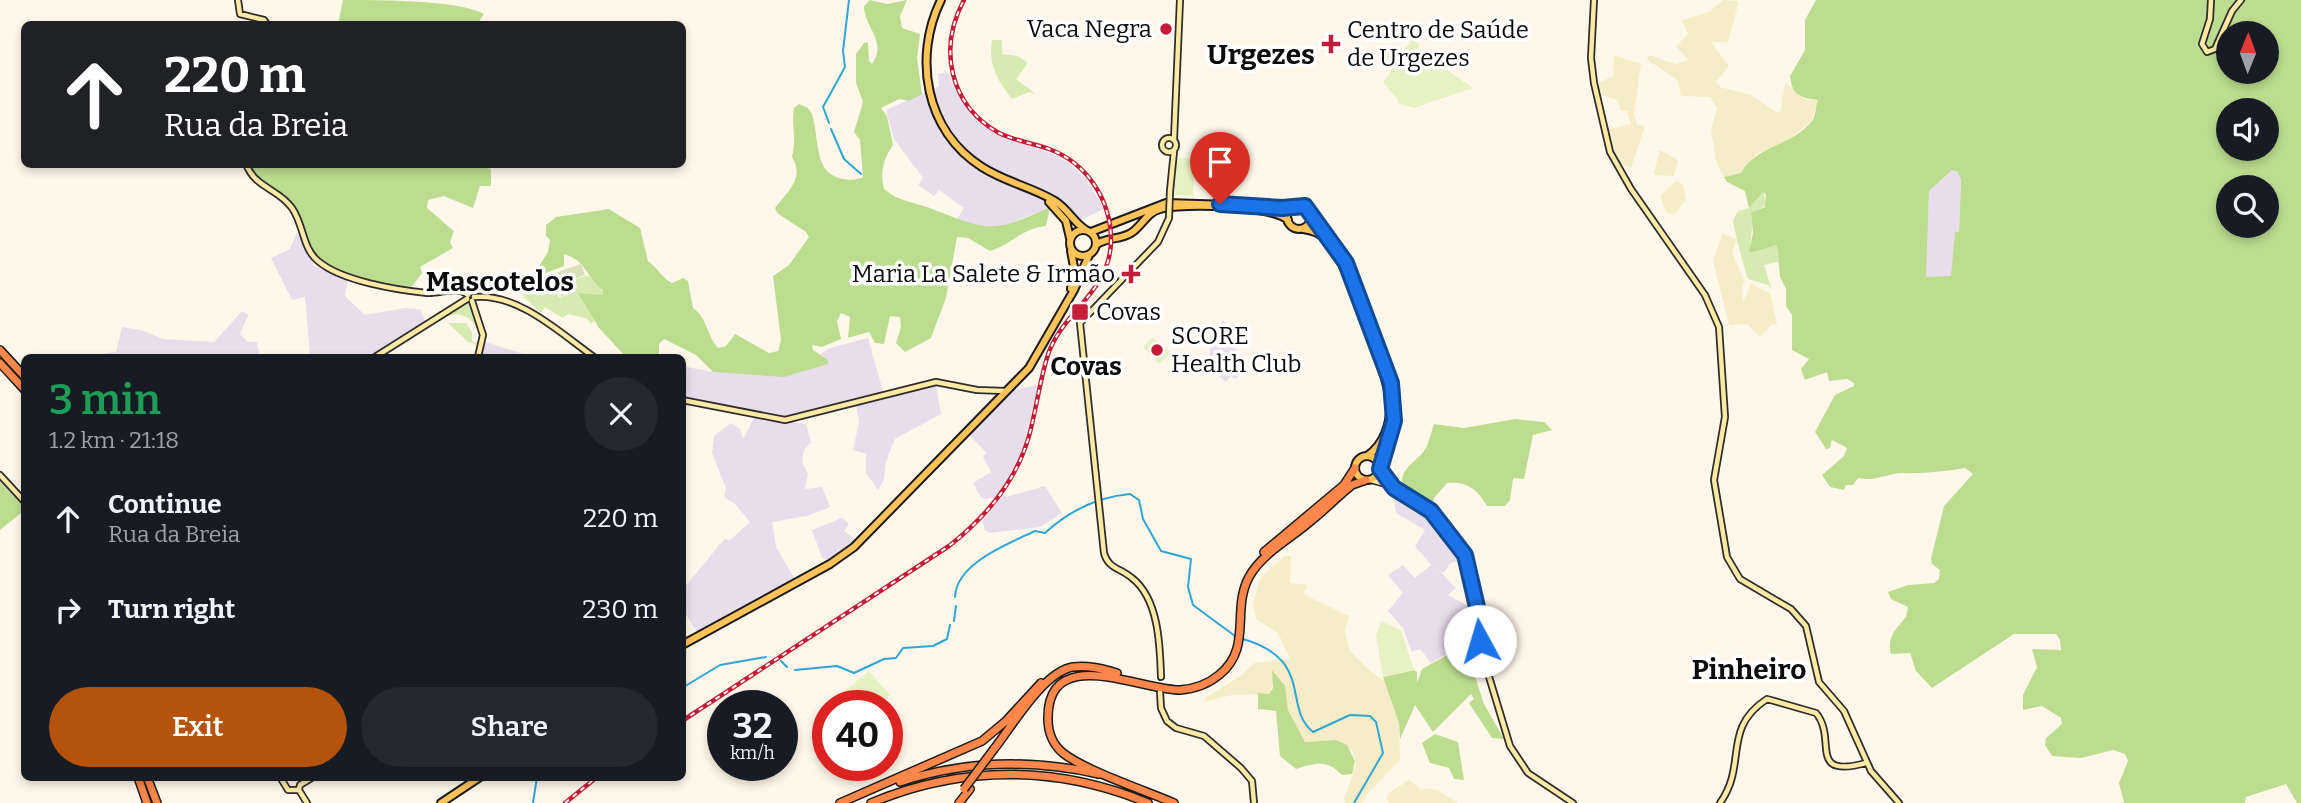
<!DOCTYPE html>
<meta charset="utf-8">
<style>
:root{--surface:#171b24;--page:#242831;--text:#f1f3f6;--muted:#9ea1a6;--accent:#b45309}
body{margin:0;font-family:Bitter,serif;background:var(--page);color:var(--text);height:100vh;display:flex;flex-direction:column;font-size:26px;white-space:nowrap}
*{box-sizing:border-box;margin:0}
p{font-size:23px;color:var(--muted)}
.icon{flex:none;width:38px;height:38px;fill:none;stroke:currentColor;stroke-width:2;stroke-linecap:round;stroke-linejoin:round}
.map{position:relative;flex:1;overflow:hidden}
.sheet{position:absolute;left:21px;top:354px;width:665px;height:427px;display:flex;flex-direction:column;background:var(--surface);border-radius:10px;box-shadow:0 4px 10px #0003}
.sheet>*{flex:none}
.banner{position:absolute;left:21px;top:21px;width:665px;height:147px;border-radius:10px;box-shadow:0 4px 10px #0003;background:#202124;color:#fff;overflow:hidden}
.needle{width:46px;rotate:1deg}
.tools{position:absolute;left:2216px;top:21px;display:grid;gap:14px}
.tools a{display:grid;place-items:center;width:63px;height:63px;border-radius:50%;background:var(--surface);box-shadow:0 4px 10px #0003;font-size:35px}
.speed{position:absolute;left:707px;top:690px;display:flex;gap:14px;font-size:35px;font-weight:700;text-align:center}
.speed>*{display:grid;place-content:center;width:91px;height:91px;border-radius:50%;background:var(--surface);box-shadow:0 4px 10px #0003;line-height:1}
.speed small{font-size:18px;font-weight:400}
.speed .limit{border:10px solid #d22;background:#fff;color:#111}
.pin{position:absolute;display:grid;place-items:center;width:60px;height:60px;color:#fff;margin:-72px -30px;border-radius:50% 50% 50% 0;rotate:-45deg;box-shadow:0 0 7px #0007}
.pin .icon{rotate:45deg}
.me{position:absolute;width:77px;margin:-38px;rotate:354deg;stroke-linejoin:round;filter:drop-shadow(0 0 5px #0008)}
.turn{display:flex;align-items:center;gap:24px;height:147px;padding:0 28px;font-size:32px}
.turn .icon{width:91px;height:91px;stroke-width:2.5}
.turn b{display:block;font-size:49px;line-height:60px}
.round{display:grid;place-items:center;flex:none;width:74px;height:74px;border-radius:37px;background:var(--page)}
.headline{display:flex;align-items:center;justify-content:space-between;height:119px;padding:0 28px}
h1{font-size:42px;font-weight:600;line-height:52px;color:#1e9e55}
.cta{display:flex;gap:14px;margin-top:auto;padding:14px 28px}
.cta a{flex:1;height:80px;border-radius:42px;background:var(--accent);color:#fff;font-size:28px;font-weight:600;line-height:80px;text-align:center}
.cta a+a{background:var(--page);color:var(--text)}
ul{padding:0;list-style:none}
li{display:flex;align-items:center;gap:21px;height:91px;padding:0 28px}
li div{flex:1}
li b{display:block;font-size:26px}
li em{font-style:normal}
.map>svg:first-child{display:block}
.industrial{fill:#e8deeb}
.farmland{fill:#f6edc8}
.green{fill:#d6ebb2;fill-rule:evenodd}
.forest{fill:#bcdd90;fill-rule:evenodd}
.cemetery{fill:#d9e1ba}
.pitch{fill:#e7f2c4}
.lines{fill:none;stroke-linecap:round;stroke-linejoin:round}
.stream{stroke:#2ea6d5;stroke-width:2}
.secondary-casing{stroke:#2d2d2d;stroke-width:8}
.primary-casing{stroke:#1c1c1c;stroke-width:10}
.highway-casing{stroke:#1c1c1c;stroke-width:10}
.secondary{stroke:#ffeaa5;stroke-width:4.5}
.primary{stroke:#ffc35a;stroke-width:6}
.highway{stroke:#fd874a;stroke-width:7}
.rail-casing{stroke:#c21c38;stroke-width:4.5}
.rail{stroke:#fff;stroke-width:2;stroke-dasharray:5;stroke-linecap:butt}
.secondary-bridge-casing{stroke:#2d2d2d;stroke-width:8;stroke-linecap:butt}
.highway-bridge-casing{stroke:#1c1c1c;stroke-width:10;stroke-linecap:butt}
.secondary-bridge{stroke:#ffeaa5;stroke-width:4.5}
.highway-bridge{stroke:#fd874a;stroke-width:7}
.route-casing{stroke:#114b97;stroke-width:18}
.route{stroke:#1a73e8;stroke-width:12}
.poi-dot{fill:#c21c38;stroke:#fff;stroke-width:2.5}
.labels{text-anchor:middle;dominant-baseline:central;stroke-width:7;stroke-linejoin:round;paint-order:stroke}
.poi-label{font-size:24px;fill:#0b0b0b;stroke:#fff;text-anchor:start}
.neighbourhood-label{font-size:26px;font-weight:bold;fill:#0b0b0b;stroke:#fff}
.quarter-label{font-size:28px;font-weight:bold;fill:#0b0b0b;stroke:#fff}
</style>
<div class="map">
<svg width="2301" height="803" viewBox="0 0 2301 803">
<rect width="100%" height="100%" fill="#fff8ea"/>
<!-- industrial -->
<path class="industrial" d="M948,72L955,91L974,119L993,132L1058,156L1069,163L1087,180L1104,209L1079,221L1057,201L1050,207L1004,226L995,228L956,221L964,208L939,190L934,196L918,185L923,178L894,139L886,110L939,86L938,74Z
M1952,170L1959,172L1961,180L1959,232H1955L1953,270L1951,277L1946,278L1925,277L1929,191Z
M297,232L314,266L348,280L345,296L365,315L405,308L420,309L425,321L372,357H310L305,297L292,300L271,258L290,249Z
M242,311L248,315L240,334L248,342H257L260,357H74L116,352L122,327L141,330L163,339L214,342Z
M1222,320L1240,332L1232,346L1239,351L1234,359L1243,368L1236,379L1231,376L1226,382L1207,367L1211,344Z
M868,338L885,398L936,385L941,414L895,439L886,461L884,480L878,490L866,473V454L853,450L859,422L856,404L792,419L776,418L683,398L682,366L713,372L828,360L820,354L830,348Z
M486,342L514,351L533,357H481Z
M1038,385L1023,448L1000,494L1006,497L1045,486L1062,513L1040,527L990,533L985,530L982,521L1002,497L984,499L980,496L973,483L991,472L983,457L987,453L969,435L1014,390Z
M754,418L806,424L811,442L804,450L802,462L808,474L805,489L822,487L830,507L807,516L772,522L776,547L796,581L699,635L683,610V589L720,544L725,539L730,540L750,522L734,503L724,497L726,488L712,453L714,436L731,423L740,429L743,439Z
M1398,494L1430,514L1465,559L1451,563L1443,573L1437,568L1456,588L1448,595L1472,608L1473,627L1462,630L1458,638V647L1431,663L1420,649L1412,652L1403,628L1388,611L1403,593L1388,575L1403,565L1415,578L1431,565L1415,546L1425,530L1396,513L1393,495Z
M842,518L849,524L844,531L857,541L831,561L822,558L812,530Z"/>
<!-- farmland -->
<path class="farmland" d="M1723,0L1739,1L1728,42H1711L1729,66L1716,82L1720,87L1751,95L1778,113L1781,110L1785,82L1806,100H1818L1811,122L1783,144L1756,154L1741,174L1724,177L1716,161L1711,130L1717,108L1710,97L1681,96L1677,80L1646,59L1650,55L1675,64L1688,60L1676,46L1688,34L1682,20L1709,12Z
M1614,55L1641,64L1634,113L1637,125L1645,126L1631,168L1617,164L1606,130L1631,124L1627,111H1621L1617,100L1597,94L1596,84L1613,76Z
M1660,150L1678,160L1674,176L1653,175Z
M1676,181L1683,185L1686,200L1674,215L1666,212L1660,196Z
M1722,234L1737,239L1732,253L1745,282L1742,286L1743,303L1751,284L1770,293L1777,325L1772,324L1760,337L1747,324L1729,325L1713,261Z
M1284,556H1291L1290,583L1308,585L1303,594L1349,616L1345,632L1350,651L1370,671L1385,681L1392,698L1399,723L1400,760L1369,792L1362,803H1345L1344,800L1356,764L1353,751L1336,740L1305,742L1288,710L1281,679L1274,681L1269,694L1232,695L1205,702V698L1242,675L1254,663L1290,659L1278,633L1256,619L1253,603L1260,579Z
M1409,780L1421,789H1435L1458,803H1389L1386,798L1390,792Z"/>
<!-- green -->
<path class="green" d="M992,40H1002V54L1018,56L1028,63L1016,79L1037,95L1030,92L1012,99C997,80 988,65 992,40Z
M1763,192L1767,204L1751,215C1754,228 1749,240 1751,253L1777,245L1778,262L1764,265L1772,290L1768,285L1748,279C1746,276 1733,225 1733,220L1738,211L1749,208Z
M588,275L603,290V296L579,293L595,321L590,324L588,319L568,314L562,318L545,307L541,313L522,295L547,285L560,298L577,291L574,280Z
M468,303L480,333L478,345L468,342L442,317L461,304ZM458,314C473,318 480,327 479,343L472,341V332L466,323H448L444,317Z"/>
<!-- forest -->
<path class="forest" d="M343,0C378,0 461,0 484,14L478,23L481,24H335L339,20Z
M870,0L887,4L907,0L900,16L902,28L920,34L917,58L922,94L909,101L899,99L881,108L887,116L893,145C883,160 880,171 884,189C898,201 913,202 930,208C988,231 992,234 1050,207L1046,226C1020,229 1013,244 990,251L968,238L957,237L946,298L931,338L905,352L896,343L901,327L900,317L890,316L884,344L875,343L869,332L848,338L850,317L841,313L837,321L841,339L822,347L812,345L813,350L828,360V364L784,377L713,372L696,355L664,339L659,344V357H626L599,328L578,293L603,295V290C585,276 587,261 564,254V266L538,276L535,272L548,252L550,240L546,236V225L556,217L609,209L640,228L648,261C658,268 662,278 672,283L683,278L688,281L693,308C708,319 706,334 718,348L726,346L735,334L769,353L778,351L781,340L773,276L789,265L809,237L806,232L777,213L775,208C788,191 805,178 792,157C797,137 791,126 794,108L799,104L808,108L812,114C817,130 816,151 823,165C829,179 851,183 863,177L860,140L854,132L863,102L856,83V54L864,43L868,42L869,61L872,64C888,42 864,27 864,6Z
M1816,0H2301V803H2297L2286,784L2246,797L2245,803H2124L2119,783L2128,761L2125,754L2113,750L2081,758L2052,756L2045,745L2046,738L2062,724L2061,718L2042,706L2023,710V695L2037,667L2032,649L2061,650L2060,640L2056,634H2014L1932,688L1916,671L1910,653L1891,654C1886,637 1897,628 1906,617L1908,607L1891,599L1888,592L1908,585L1934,583L1939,579L1940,570L1932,564L1931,559L1944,506L1973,474L1965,468C1948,471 1920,474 1903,473C1886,473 1878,482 1858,478L1853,485H1846L1844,490L1830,487L1822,475L1844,456L1847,448L1832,440L1830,448L1826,449L1815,432L1835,395L1854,386V383L1847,379L1829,381L1827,372L1805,380L1801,369L1809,359L1792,350V315L1786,306V289L1780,277L1777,245L1751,253L1749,251L1753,233L1751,213L1765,207L1766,195L1763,192L1749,208L1745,191L1727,182L1724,177L1741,173C1756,145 1791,147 1812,121C1816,116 1815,107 1818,100C1801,98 1792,96 1790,76L1805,50V20ZM2228,33H2266V72H2228ZM2228,110H2266V149H2228ZM1952,170L1958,172L1961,180L1959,232H1955L1951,276L1926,277L1929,191ZM2228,187H2266V226H2228Z
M249,165H477L491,169V186H480L473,208L444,196L428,200L427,208L454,231L450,242L453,248L420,267L422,273L410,289C373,285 324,276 306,240C301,230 301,213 293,204C278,189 258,185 249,165Z
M1515,419L1544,422L1552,430L1533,435L1524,479L1513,478L1510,500L1505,506H1487C1478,489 1466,481 1447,483L1434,498L1433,507L1403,489C1398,469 1414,464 1424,451C1429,444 1431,432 1434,424L1464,428Z
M0,482L24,506L21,513L0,530Z
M1458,649L1471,664L1484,704L1504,739L1492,738L1469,703L1474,699L1471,694L1433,732L1415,705L1400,739L1399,723L1383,677L1414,670L1417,672V683L1422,669Z
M1272,670L1285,686L1288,710L1305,742L1336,740L1347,745L1355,761L1352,774L1342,775C1327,759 1315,763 1296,769L1280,756L1276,711L1258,709V693L1269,694L1273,688Z
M1435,734L1458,742L1464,780L1454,779L1449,768L1430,763L1422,743Z"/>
<!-- cemetery -->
<path class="cemetery" d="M581,264L585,275L573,280L578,291L561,297L559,285L552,274Z"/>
<!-- pitch -->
<path class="pitch" d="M1412,40L1419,44V51L1473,88L1414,108L1397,103L1398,100L1383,82L1391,71L1380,63L1390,49L1397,47L1403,51Z
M1176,158H1195L1193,196L1174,195Z
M1152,337L1171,353L1159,364L1143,347Z
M1381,621L1401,630L1414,670L1383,677L1376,635Z
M869,671L890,695L882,705H828V718L824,708Z"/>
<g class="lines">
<!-- stream -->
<path class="stream" d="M829,123L823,107L845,67L843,51L849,0
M831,129L844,159L861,174
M955,597C956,563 1010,543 1035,531L1045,533C1069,511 1097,497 1130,494L1139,500L1143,519L1161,551L1191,559L1188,587L1193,605L1235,636
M954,621L956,606
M1243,639C1315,660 1282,707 1313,732L1350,715L1370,716L1376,722L1383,753L1354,803
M781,661L787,667
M795,670L837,666L854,673L884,659L896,658L903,648L933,646L947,639L950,625
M682,688L720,665L766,657
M533,803L537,777"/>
<!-- secondary casing -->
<g class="secondary-casing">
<path id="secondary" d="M238,0L240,14L264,20L267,24
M1594,0L1591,58L1594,83L1610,152L1631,189L1705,295L1719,327L1725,417L1714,480L1727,557L1740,579L1791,609L1806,626L1819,682L1844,711L1871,771L1899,803
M2211,0L2210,19L2202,44L2207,52L2215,49L2232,11L2241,0
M1162 145a7 7 0 1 1 14 0a7 7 0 1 1-14 0Z
M1174,139L1180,0
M246,164C255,188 279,189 292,208C304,225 302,248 318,261C341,281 397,290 427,293C441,294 456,285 468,295
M1170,191L1174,151
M474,297C519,293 560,333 594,357
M472,301L483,335L478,357
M375,357L467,299
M682,400L785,420L936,382L977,390L1006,391
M1380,469L1391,485
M0,475L24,501
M1371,480L1389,485L1425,505L1464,552L1480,620V647L1510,746L1528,773L1573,803
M1161,677C1160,646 1159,599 1132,578C1121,568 1108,569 1104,553L1080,323L1158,242L1169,218
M1160,692L1161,708L1167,721L1176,728L1204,736L1241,768L1252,781L1254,803
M280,777L288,790H299
M299,789L300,785L313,777
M299,790L307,803
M1720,803C1748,764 1721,729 1767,699L1816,713C1838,739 1806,779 1866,763"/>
</g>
<!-- primary casing -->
<g class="primary-casing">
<path id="primary" d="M941,0C913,57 925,131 982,167C1005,182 1032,187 1055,201C1068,209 1074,223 1086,230
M1049,202L1066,221L1070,238
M1287 217a12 12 0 1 1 24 0a12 12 0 1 1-24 0Z
M1311,214L1346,263L1391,383L1394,421L1380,466
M1303,229C1312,230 1320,233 1327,240C1347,262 1388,373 1390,404C1391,423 1384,445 1367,456
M1070 243a13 13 0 1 1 26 0a13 13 0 1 1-26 0Z
M1091,232L1166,203L1293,207
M1096,245C1105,237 1120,240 1131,233C1142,226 1147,212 1160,209C1182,203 1272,205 1288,220
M1071,289L1074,267L1071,251
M1355 468a12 12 0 1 1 24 0a12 12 0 1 1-24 0Z
M682,645L830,564L854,547L1029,368L1074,290L1089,255
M441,803L480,777"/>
</g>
<!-- highway casing -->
<g class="highway-casing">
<path id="highway" d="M0,350L24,376
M0,363L24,389
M1264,552L1344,485L1355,468
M994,749C1013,725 1043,672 1073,667C1088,665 1103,669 1117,673
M138,777L147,803
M147,777L157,803
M900,782C966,760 1031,759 1099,774
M840,803L982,741L1006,721L1041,683
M871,803C962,765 1057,765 1148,803
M959,803L970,789
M1174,803C1146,791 1084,770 1063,753C1053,745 1048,732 1048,719C1047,642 1142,691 1180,690C1194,689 1208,684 1219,675C1253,648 1231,610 1249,577C1262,553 1292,538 1312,520C1326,509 1338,496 1352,485L1366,480"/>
</g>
<!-- secondary -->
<use href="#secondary" class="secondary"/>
<!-- primary -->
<use href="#primary" class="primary"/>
<!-- highway -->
<use href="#highway" class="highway"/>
<!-- rail casing -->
<g class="rail-casing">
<path id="rail" d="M682,721L949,546C986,517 1016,482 1029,436C1036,411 1039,384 1047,358C1060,312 1111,293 1111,240C1111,200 1087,163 1049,149C1033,143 1015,141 999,133C949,105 938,48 964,0
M565,803L597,777"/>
</g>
<!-- rail -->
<use href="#rail" class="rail"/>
<!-- secondary-bridge casing -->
<g class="secondary-bridge-casing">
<path id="secondary-bridge" d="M1169,218L1170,191"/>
</g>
<!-- highway-bridge casing -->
<g class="highway-bridge-casing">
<path id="highway-bridge" d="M964,789L994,749"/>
</g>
<!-- secondary-bridge -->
<use href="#secondary-bridge" class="secondary-bridge"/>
<!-- highway-bridge -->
<use href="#highway-bridge" class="highway-bridge"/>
</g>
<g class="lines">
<!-- route casing -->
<g class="route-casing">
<path id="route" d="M1220,204L1282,208L1305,206L1346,263L1391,383L1394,421L1380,469L1394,488L1431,511L1465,555L1480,620V641"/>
</g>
<!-- route -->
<use href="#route" class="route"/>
</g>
<!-- markers -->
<g class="poi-dot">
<circle cx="1166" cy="29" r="7"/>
<path d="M1327.5 33.5h7v7h7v7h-7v7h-7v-7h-7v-7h7z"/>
<path d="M1127.5 263.5h7v7h7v7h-7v7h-7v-7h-7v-7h7z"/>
<rect x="1071" y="303" width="18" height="18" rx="3.5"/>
<circle cx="1157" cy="350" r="7"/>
</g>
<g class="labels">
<!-- poi labels -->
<g class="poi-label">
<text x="1152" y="29" text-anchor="end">Vaca Negra</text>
<text x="1347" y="30">Centro de Saúde<tspan x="1347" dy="28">de Urgezes</tspan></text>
<text x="1115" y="274" text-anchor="end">Maria La Salete &amp; Irmão</text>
<text x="1096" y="312">Covas</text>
<text x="1171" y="336">SCORE<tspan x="1171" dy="28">Health Club</tspan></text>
</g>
<!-- neighbourhood labels -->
<g class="neighbourhood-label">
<text x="1086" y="366">Covas</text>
</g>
<!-- quarter labels -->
<g class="quarter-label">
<text x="1261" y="54">Urgezes</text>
<text x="500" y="281">Mascotelos</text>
<text x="1749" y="669">Pinheiro</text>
</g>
</g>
</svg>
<div class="tools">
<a><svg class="needle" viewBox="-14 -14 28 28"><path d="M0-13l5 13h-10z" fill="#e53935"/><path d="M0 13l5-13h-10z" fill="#9ea1a6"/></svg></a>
<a><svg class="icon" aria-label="sound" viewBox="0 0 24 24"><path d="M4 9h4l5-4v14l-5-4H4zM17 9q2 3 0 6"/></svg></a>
<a><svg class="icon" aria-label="search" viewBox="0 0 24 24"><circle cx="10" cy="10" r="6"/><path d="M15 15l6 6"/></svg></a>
</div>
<div class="speed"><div>32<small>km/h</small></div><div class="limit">40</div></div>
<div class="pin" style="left:1220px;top:204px;background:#d93025"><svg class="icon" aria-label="arrive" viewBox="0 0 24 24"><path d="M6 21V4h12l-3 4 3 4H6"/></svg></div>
<svg class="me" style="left:1480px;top:641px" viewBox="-20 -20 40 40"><circle r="19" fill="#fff"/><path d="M0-13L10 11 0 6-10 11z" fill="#1a73e8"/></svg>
<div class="banner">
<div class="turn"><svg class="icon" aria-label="ahead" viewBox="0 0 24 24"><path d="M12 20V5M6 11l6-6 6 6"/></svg><div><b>220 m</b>Rua da Breia</div></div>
</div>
<section class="sheet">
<div class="headline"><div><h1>3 min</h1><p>1.2 km · 21:18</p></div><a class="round"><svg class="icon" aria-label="close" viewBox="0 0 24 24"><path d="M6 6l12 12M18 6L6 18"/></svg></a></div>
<ul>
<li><svg class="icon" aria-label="ahead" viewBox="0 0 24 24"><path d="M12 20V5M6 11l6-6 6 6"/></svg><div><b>Continue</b><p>Rua da Breia</p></div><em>220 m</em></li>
<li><svg class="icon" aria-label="right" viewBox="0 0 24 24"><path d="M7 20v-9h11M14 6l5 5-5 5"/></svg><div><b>Turn right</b></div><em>230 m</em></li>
</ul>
<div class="cta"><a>Exit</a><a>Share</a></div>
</section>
</div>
